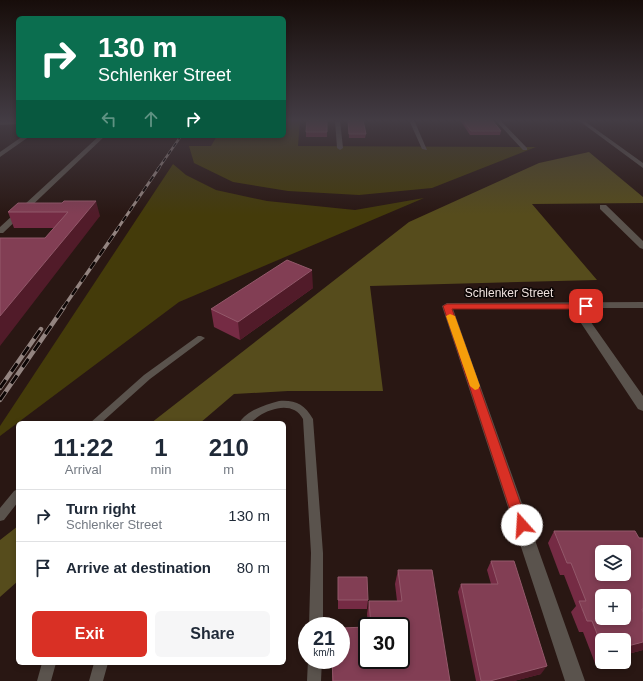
<!DOCTYPE html>
<meta charset="utf-8">
<style>
:root{--surface:#fff;--page:#f6f6f7;--text:#1f2937;--muted:#747a83;--line:#e0e1e3;--accent:#d93025}
body{margin:0;font-family:Arial,sans-serif;background:var(--page);color:var(--text);height:100vh;display:flex;flex-direction:column;font-size:15px;white-space:nowrap}
*{box-sizing:border-box;margin:0}
p{font-size:13px;color:var(--muted)}
.icon{flex:none;width:22px;height:22px;fill:none;stroke:currentColor;stroke-width:2;stroke-linecap:round;stroke-linejoin:round}
.map{position:relative;flex:1;overflow:hidden}
.sheet{position:absolute;left:16px;top:421px;width:270px;height:244px;display:flex;flex-direction:column;background:var(--surface);border-radius:6px;box-shadow:0 2px 6px #0003}
.sheet>*{flex:none}
.banner{position:absolute;left:16px;top:16px;width:270px;height:122px;border-radius:6px;box-shadow:0 2px 6px #0003;background:#0b6e4f;color:#fff;overflow:hidden}
.controls{position:absolute;left:595px;top:545px;display:grid;gap:8px}
.controls a{display:grid;place-items:center;width:36px;height:36px;border-radius:6px;background:var(--surface);box-shadow:0 2px 6px #0003;font-size:20px}
.speed{position:absolute;left:298px;top:617px;display:flex;gap:8px;font-size:20px;font-weight:700;text-align:center}
.speed>*{display:grid;place-content:center;width:52px;height:52px;border-radius:50%;background:var(--surface);box-shadow:0 2px 6px #0003;line-height:1}
.speed small{font-size:10px;font-weight:400}
.speed .limit{border:2px solid #111;border-radius:6px;background:#fff;color:#111}
.pin{position:absolute;display:grid;place-items:center;width:34px;height:34px;color:#fff;margin:-17px;border-radius:8px;box-shadow:0 2px 6px #0006}
.me{position:absolute;width:44px;margin:-22px;rotate:341deg;stroke-linejoin:round;filter:drop-shadow(0 0 3px #0008)}
.turn{display:flex;align-items:center;gap:14px;height:84px;padding:0 16px;font-size:18px}
.turn .icon{width:52px;height:52px;stroke-width:2.5}
.turn b{display:block;font-size:28px;line-height:34px}
.lanes{display:flex;align-items:center;height:38px;padding:0 16px;background:#0003;justify-content:center;gap:20px;direction:ltr}
.lanes .off{opacity:.35}
.eta{display:flex;justify-content:space-evenly;align-items:center;height:68px;text-align:center}
.eta b{font-size:24px;font-weight:600;line-height:28px}
.cta{display:flex;gap:8px;margin-top:auto;padding:8px 16px}
.cta a{flex:1;height:46px;border-radius:6px;background:var(--accent);color:#fff;font-size:16px;font-weight:600;line-height:46px;text-align:center}
.cta a+a{background:var(--page);color:var(--text)}
ul{padding:0;list-style:none}
li{display:flex;align-items:center;gap:12px;height:52px;padding:0 16px;border-top:1px solid var(--line)}
li div{flex:1}
li b{display:block;font-size:15px}
li em{font-style:normal}
.map>svg:first-child{display:block}
.green{fill:#443b0a}
.forest{fill:#564c1c}
.lines{fill:none;stroke-linecap:round;stroke-linejoin:round}
.service{fill:#5a534d;fill-rule:evenodd}
.minor{fill:#5a534d;fill-rule:evenodd}
.tertiary{fill:#5a534d;fill-rule:evenodd}
.rail-far3-casing{stroke:#938480;stroke-width:2.5}
.rail-far2-casing{stroke:#938480;stroke-width:3}
.rail-far1-casing{stroke:#938480;stroke-width:3.5}
.rail-casing{stroke:#938480;stroke-width:4.5}
.rail-far3{stroke:#0c0504;stroke-width:1.5;stroke-dasharray:4.5;stroke-linecap:butt}
.rail-far2{stroke:#0c0504;stroke-width:2;stroke-dasharray:6;stroke-linecap:butt}
.rail-far1{stroke:#0c0504;stroke-width:2.5;stroke-dasharray:8;stroke-linecap:butt}
.rail{stroke:#0c0504;stroke-width:3;stroke-dasharray:10;stroke-linecap:butt}
.wall{fill:#752b44}
.shaded-wall{fill:#511b29}
.building{fill:#823e54;stroke:#93586a;fill-rule:evenodd}
.route{fill:#d93025;stroke:#8d1f18}
.slow{fill:#f59e0b}
.labels{text-anchor:middle;dominant-baseline:central;stroke-width:3;stroke-linejoin:round;paint-order:stroke}
.street-label{font-size:12px;fill:#efe2de;stroke:#0c0504}
</style>
<div class="map">
<svg width="643" height="681" viewBox="0 0 643 681">
<rect width="100%" height="100%" fill="#291713"/>
<!-- green -->
<path class="green" d="M284,120H300L298,146L536,147L432,188L359,195L288,191L233,182L194,163L189,146H211L217,136H284Z
M173,164L186,175L216,190L267,201L355,210L424,198L179,302L0,436V426Z"/>
<!-- forest -->
<path class="forest" d="M589,152L643,197V203L532,204L597,280L370,286L383,391H288L234,394L200,423H151L409,222L539,163Z
M18,526V581L0,597V540Z"/>
<g class="lines">
<!-- service -->
<path class="service" d="M198,336H201L205,338L150,379L101,423H90L144,375Z
M279,401C296,400 304,404 313,419L323,553V626H309L311,553L303,419C294,402 273,407 259,416C256,418 252,422 249,423C246,424 242,423 239,423C247,410 265,405 279,401Z
M18,489V502L4,520L0,521V508L14,491Z
M308,660H322L321,681H307Z
M42,663H56L51,681H37Z
M94,663H108L103,681H89Z"/>
<!-- minor -->
<path class="minor" d="M335,120H340L343,148L340,150L337,148Z
M409,120H414L427,150L422,149Z
M495,120H500L527,148V150H523Z
M578,120H583L643,163V168Z
M23,136H30L0,157V152Z
M99,136H105L3,233H0V227Z
M600,205H606L643,241V249L640,248L600,209Z
M643,302V308H581L643,396V411L638,409L571,308L453,309L585,681H565L442,306L447,303Z"/>
<!-- tertiary -->
<path class="tertiary" d="M18,120V124L0,125V121Z"/>
<!-- rail-far3 casing -->
<g class="rail-far3-casing">
<path id="rail-far3" d="M158,169L181,136"/>
</g>
<!-- rail-far2 casing -->
<g class="rail-far2-casing">
<path id="rail-far2" d="M116,231L159,168"/>
</g>
<!-- rail-far1 casing -->
<g class="rail-far1-casing">
<path id="rail-far1" d="M63,308L117,230"/>
</g>
<!-- rail casing -->
<g class="rail-casing">
<path id="rail" d="M0,388L41,329
M0,400L64,307"/>
</g>
<!-- rail-far3 -->
<use href="#rail-far3" class="rail-far3"/>
<!-- rail-far2 -->
<use href="#rail-far2" class="rail-far2"/>
<!-- rail-far1 -->
<use href="#rail-far1" class="rail-far1"/>
<!-- rail -->
<use href="#rail" class="rail"/>
</g>
<!-- wall -->
<path class="wall" d="M327,120V137H306V132Z
M348,120H363L366,134L365,138H349Z
M460,120H495H492L501,131L500,135H470Z
M18,203L100,216L45,238L54,228H14L8,212Z
M313,288L240,340L214,327L211,309Z
M554,531L643,538V650L624,655V640H602V661L595,663L583,632H579L571,612L576,606L564,575H560L548,543Z
M491,561L541,674L514,681H476L458,592L461,584H491L487,570Z
M398,570L450,681H332V660L401,626H368L367,614L369,601H397L395,584Z
M338,577L368,600L367,609H338Z"/>
<!-- shaded-wall -->
<path class="shaded-wall" d="M96,201L100,216L0,346V316Z
M312,270L313,288L240,340L238,322Z
M643,642V650L624,655V647Z
M602,655V661L595,663Z
M547,666L541,674L514,681H490Z"/>
<!-- building -->
<path class="building" d="M307,120H327V132H306Z
M348,120H363L366,134H349Z
M463,120H492L501,131H471Z
M64,201H96L0,316V238H45L68,212H8L18,203H62Z
M287,260L312,270L238,322L211,309Z
M554,531H635L639,538H643V609H642L643,613V642L624,647V640H602V646L592,621H587L579,601H586L571,563H567ZM602,552H624V574H602ZM602,596H624V618H602Z
M491,561H514L547,666L490,681H481L461,584H498Z
M398,570H432L450,681H333L332,660H341V628L367,627V660H401V626H371L369,601H402Z
M338,577H367L368,600H338Z"/>
<!-- sky -->
<linearGradient id="sky" x2="0" y2="1"><stop stop-color="#170d0a"/><stop offset="0.56" stop-color="#433c44"/><stop offset="1" stop-color="#433c44" stop-opacity="0"/></linearGradient>
<rect width="643" height="215" fill="url(#sky)"/>
<!-- route -->
<path class="route" d="M447,304H586L590,306L586,309H452L528,525L527,529L522,531L517,529L515,525L443,306Z"/>
<!-- slow -->
<path class="slow" d="M450,314L455,316L480,386L478,389L475,390L470,386L446,316Z"/>
<g class="labels">
<!-- street labels -->
<g class="street-label">
<text x="509" y="293">Schlenker Street</text>
</g>
</g>
</svg>
<div class="controls">
<a><svg class="icon" aria-label="layers" viewBox="0 0 24 24"><path d="M12 4l9 5-9 5-9-5zM3 14l9 5 9-5"/></svg></a>
<a>+</a>
<a>−</a>
</div>
<div class="speed"><div>21<small>km/h</small></div><div class="limit">30</div></div>
<div class="pin" style="left:586px;top:306px;background:#d93025"><svg class="icon" aria-label="arrive" viewBox="0 0 24 24"><path d="M6 21V4h12l-3 4 3 4H6"/></svg></div>
<svg class="me" style="left:522px;top:525px" viewBox="-20 -20 40 40"><circle r="19" fill="#fff"/><path d="M0-13L10 11 0 6-10 11z" fill="#d93025"/></svg>
<div class="banner">
<div class="turn"><svg class="icon" aria-label="right" viewBox="0 0 24 24"><path d="M7 20v-9h11M14 6l5 5-5 5"/></svg><div><b>130 m</b>Schlenker Street</div></div>
<div class="lanes"><svg class="icon off" aria-label="left" viewBox="0 0 24 24"><path d="M17 20v-9H6M10 6l-5 5 5 5"/></svg><svg class="icon off" aria-label="ahead" viewBox="0 0 24 24"><path d="M12 20V5M6 11l6-6 6 6"/></svg><svg class="icon" aria-label="right" viewBox="0 0 24 24"><path d="M7 20v-9h11M14 6l5 5-5 5"/></svg></div>
</div>
<section class="sheet">
<div class="eta">
<div><b>11:22</b><p>Arrival</p></div>
<div><b>1</b><p>min</p></div>
<div><b>210</b><p>m</p></div>
</div>
<ul>
<li><svg class="icon" aria-label="right" viewBox="0 0 24 24"><path d="M7 20v-9h11M14 6l5 5-5 5"/></svg><div><b>Turn right</b><p>Schlenker Street</p></div><em>130 m</em></li>
<li><svg class="icon" aria-label="arrive" viewBox="0 0 24 24"><path d="M6 21V4h12l-3 4 3 4H6"/></svg><div><b>Arrive at destination</b></div><em>80 m</em></li>
</ul>
<div class="cta"><a>Exit</a><a>Share</a></div>
</section>
</div>
